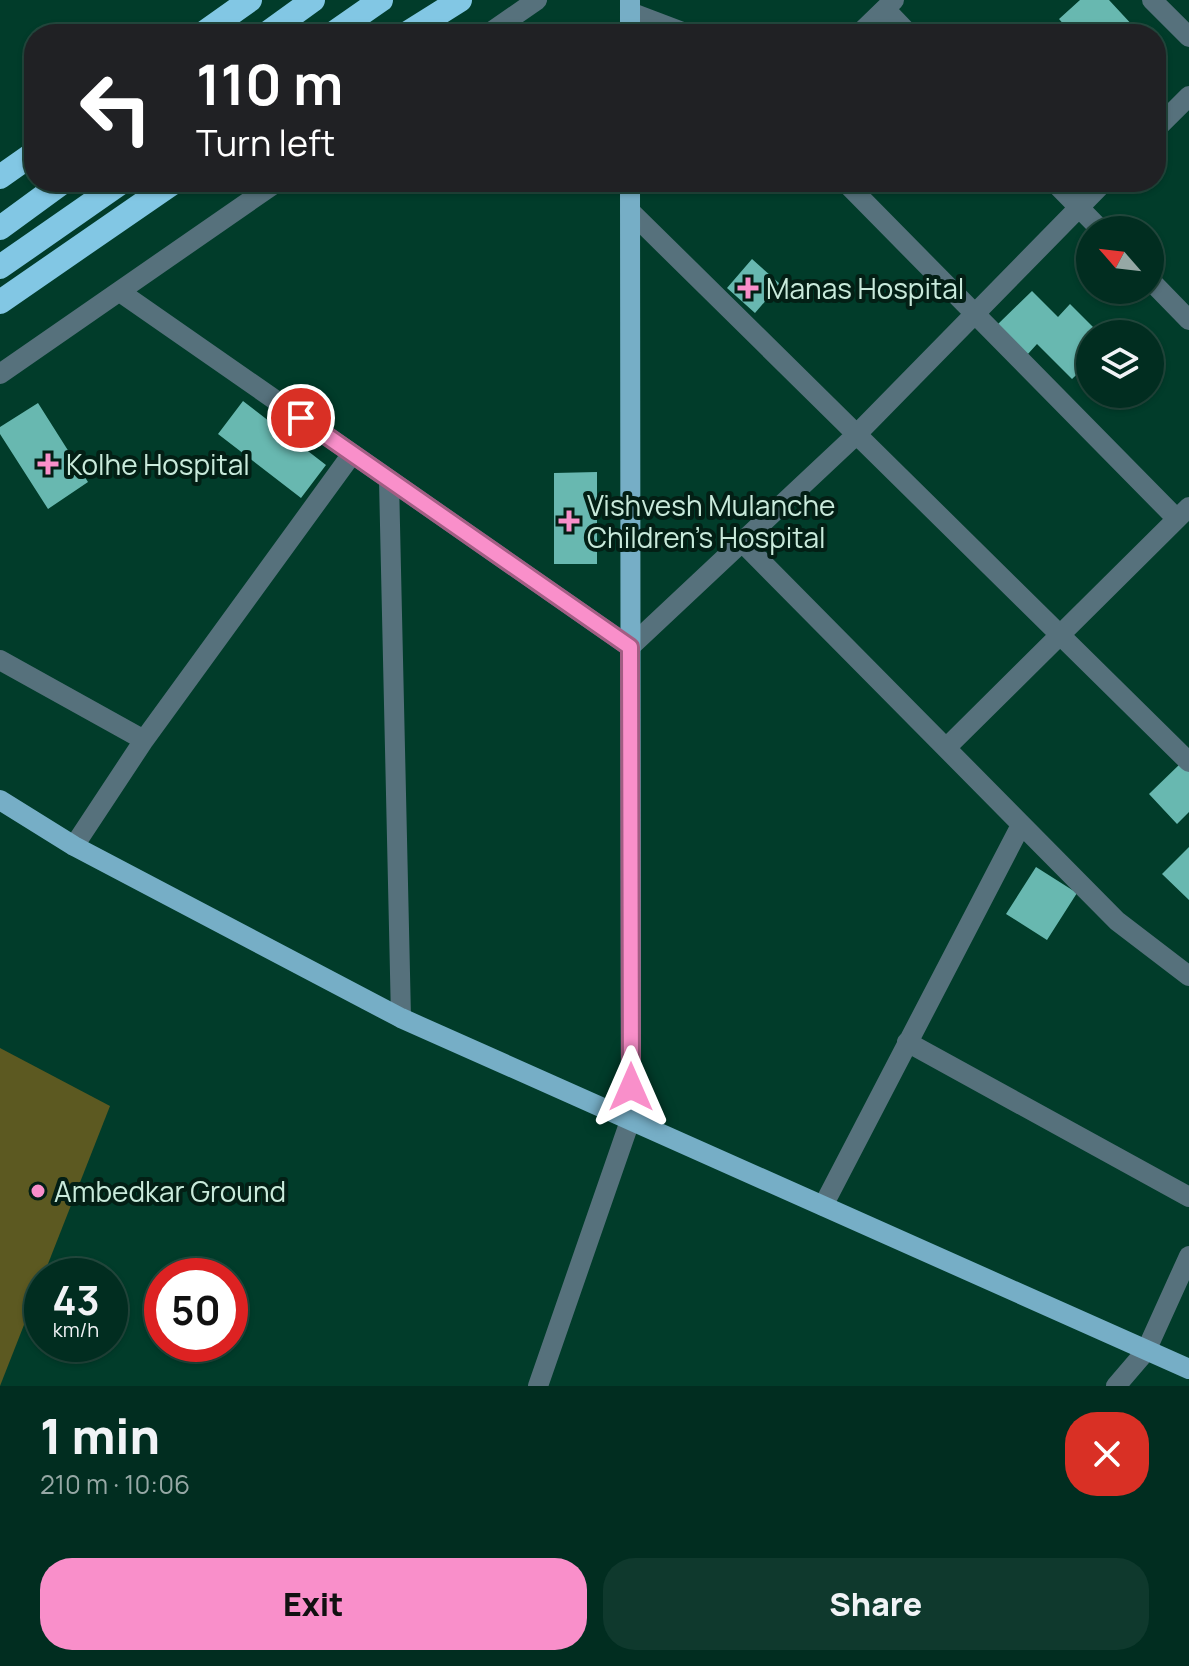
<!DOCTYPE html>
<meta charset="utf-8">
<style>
:root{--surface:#012d20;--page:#0f392d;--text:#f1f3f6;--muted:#96a8a5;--line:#23493e;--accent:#f98fca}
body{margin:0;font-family:Manrope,sans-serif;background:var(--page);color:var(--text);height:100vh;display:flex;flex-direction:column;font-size:30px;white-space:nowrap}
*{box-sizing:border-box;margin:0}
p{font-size:26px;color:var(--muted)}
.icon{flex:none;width:44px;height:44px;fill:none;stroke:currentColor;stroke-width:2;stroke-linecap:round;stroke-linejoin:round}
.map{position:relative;height:1386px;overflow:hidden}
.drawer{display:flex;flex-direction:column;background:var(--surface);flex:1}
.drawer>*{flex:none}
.guide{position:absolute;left:24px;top:24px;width:1142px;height:168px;border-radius:32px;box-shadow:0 2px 6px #0004,0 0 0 2px var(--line);background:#202124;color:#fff;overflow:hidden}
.needle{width:52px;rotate:298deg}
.tools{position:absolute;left:1076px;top:216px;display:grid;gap:16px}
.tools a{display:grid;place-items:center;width:88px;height:88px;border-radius:50%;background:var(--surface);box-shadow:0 2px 6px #0004,0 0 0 2px var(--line);font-size:40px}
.speed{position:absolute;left:24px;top:1258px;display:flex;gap:16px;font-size:40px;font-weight:700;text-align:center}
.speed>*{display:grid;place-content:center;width:104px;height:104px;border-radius:50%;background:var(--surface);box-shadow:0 2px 6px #0004,0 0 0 2px var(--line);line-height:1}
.speed small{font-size:20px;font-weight:400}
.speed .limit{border:12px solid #d22;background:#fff;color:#111}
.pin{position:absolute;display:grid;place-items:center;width:68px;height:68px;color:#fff;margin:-34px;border:4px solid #fff;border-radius:50%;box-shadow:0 2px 8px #0007}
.me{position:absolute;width:88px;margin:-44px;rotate:0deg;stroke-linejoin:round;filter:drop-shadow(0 0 6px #0008)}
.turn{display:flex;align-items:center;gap:28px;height:168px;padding:0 40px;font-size:36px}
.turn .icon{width:104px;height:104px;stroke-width:2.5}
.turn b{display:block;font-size:56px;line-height:68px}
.round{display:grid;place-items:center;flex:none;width:84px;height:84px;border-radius:32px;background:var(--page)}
.head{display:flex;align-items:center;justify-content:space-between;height:136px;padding:0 40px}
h1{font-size:48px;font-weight:800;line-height:60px}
.button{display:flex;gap:16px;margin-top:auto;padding:16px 40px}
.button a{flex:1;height:92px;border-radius:32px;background:var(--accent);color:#111;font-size:32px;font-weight:800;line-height:92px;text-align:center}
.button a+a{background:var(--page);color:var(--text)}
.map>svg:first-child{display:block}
.green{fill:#5c5921}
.building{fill:#68b8b0}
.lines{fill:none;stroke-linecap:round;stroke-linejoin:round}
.minor{stroke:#56717c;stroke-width:20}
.major{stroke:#76aec6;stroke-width:20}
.highway{stroke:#82c7e4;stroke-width:24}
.route-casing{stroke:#a25d83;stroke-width:20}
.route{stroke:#f98fca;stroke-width:14}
.poi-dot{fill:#f98fca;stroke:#031f15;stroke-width:3}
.labels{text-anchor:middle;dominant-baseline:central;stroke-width:8;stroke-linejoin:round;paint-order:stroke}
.poi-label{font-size:28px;fill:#c9eadb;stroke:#031f15;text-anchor:start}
</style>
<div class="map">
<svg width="1189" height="1386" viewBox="0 0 1189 1386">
<rect width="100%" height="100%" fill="#013c2a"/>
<!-- green -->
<path class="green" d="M0,1048L110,1106L0,1386Z"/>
<!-- building -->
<path class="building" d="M1080,0H1109L1135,28L1128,34H1072L1059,19Z
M752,259L780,284L755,313L727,288Z
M1032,291L1058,317L1070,304L1100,334H1090V362L1072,379L1037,344L1027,355L997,325Z
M243,401L326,465L301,498L218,434Z
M38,403L88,482L48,509L0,434V427Z
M597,472V564H554V473Z
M1182,762L1189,770V812L1177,824L1149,794Z
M1189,847V900L1162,874Z
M1036,867L1077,893L1047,940L1006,914Z"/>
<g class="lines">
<!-- minor -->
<path class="minor" d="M1152,0L1189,37
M885,9L909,34
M630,12L688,34
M488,34L537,0
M859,34L894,0
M1156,129L1189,96
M845,182L1177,519
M1054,182L1101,230
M630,211L1189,762
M1150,280L1189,320
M120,292L630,647L856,435L1104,182
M0,374L277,182
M389,480L401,1018
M743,543L1117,921L1189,976
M0,660L144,740L352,454
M946,748L1189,507
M74,846L144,740
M907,1042L1189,1197
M823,1206L1021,825
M538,1386L631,1118
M1116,1386L1146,1351L1189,1256"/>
<!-- major -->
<path class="major" d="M630,0V34
M630,182L631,1118
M0,800L74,846L401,1018L1189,1369"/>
<!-- highway -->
<path class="highway" d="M202,34L250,0
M266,34L313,0
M332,34L381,0
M406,34L460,0
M0,177L34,153
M0,228L63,182
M0,267L122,182
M0,302L174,182"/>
</g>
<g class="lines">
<!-- route casing -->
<g class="route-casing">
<path id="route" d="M301,418L630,647L631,1087"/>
</g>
<!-- route -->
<use href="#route" class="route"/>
</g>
<!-- markers -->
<g class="poi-dot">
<path d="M744 276h8v8h8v8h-8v8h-8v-8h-8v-8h8z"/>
<path d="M44 452h8v8h8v8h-8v8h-8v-8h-8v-8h8z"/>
<path d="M565 509h8v8h8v8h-8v8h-8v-8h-8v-8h8z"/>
<circle cx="38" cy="1191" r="8"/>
</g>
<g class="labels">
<!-- poi labels -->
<g class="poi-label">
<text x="766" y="288">Manas Hospital</text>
<text x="66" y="464">Kolhe Hospital</text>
<text x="587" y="505">Vishvesh Mulanche<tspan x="587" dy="32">Children's Hospital</tspan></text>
<text x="54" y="1191">Ambedkar Ground</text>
</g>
</g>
</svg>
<div class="tools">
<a><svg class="needle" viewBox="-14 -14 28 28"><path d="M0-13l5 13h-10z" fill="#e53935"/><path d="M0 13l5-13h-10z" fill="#96a8a5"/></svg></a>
<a><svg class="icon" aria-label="layers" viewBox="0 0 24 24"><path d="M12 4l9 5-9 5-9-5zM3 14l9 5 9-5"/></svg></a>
</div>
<div class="speed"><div>43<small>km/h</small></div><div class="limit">50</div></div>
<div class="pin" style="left:301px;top:418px;background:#d93025"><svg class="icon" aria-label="arrive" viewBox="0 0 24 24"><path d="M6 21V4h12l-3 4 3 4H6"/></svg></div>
<svg class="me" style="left:631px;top:1087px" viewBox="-20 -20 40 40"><path d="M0-17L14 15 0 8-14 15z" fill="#f98fca" stroke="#fff" stroke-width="4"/></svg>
<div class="guide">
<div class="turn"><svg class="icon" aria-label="left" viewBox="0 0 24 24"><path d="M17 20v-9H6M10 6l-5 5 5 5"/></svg><div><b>110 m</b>Turn left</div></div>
</div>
</div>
<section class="drawer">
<div class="head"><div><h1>1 min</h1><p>210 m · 10:06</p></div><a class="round" style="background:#d93025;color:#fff"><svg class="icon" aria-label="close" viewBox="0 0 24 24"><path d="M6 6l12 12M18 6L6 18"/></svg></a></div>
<div class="button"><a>Exit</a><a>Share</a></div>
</section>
